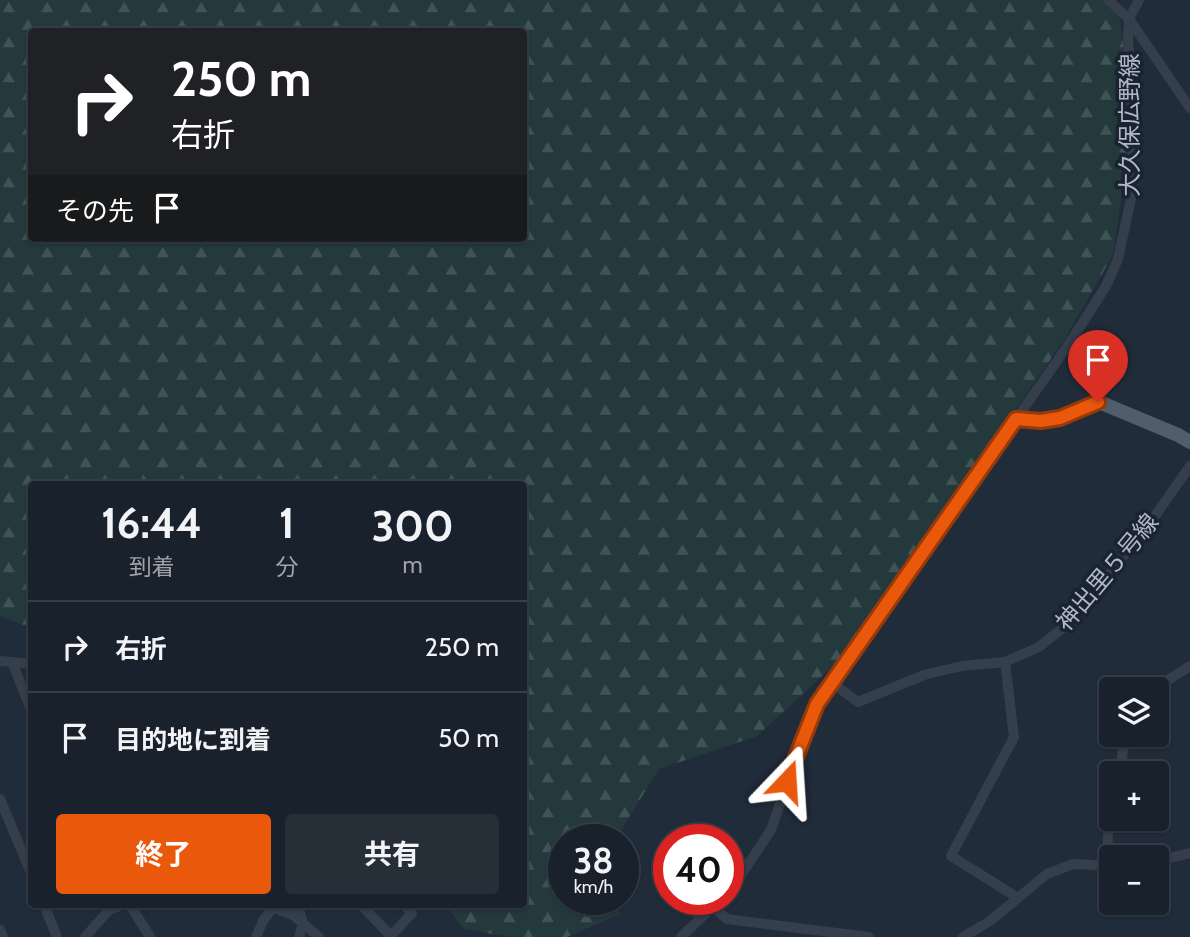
<!DOCTYPE html>
<html lang="ja">
<meta charset="utf-8">
<style>
:root{--surface:#19212c;--page:#262e38;--text:#f1f3f6;--muted:#9fa3a9;--line:#373e48;--accent:#ea580c}
body{margin:0;font-family:Cabin,"Noto Sans JP",sans-serif;background:var(--page);color:var(--text);height:100vh;display:flex;flex-direction:column;font-size:26px;white-space:nowrap}
*{box-sizing:border-box;margin:0}
p{font-size:23px;color:var(--muted)}
.icon{flex:none;width:38px;height:38px;fill:none;stroke:currentColor;stroke-width:2;stroke-linecap:round;stroke-linejoin:round}
.map{position:relative;flex:1;overflow:hidden}
.drawer{position:absolute;left:28px;top:481px;width:499px;height:427px;display:flex;flex-direction:column;background:var(--surface);border-radius:7px;box-shadow:0 2px 5px #0004,0 0 0 2px var(--line)}
.drawer>*{flex:none}
.top-card{position:absolute;left:28px;top:28px;width:499px;height:214px;border-radius:7px;box-shadow:0 2px 5px #0004,0 0 0 2px var(--line);background:#202124;color:#fff;overflow:hidden}
.controls{position:absolute;left:1099px;top:677px;display:grid;gap:14px}
.controls a{display:grid;place-items:center;width:70px;height:70px;border-radius:7px;background:var(--surface);box-shadow:0 2px 5px #0004,0 0 0 2px var(--line);font-size:35px}
.speed{position:absolute;left:548px;top:824px;display:flex;gap:14px;font-size:35px;font-weight:700;text-align:center}
.speed>*{display:grid;place-content:center;width:91px;height:91px;border-radius:50%;background:var(--surface);box-shadow:0 2px 5px #0004,0 0 0 2px var(--line);line-height:1}
.speed small{font-size:18px;font-weight:400}
.speed .limit{border:10px solid #d22;background:#fff;color:#111}
.pin{position:absolute;display:grid;place-items:center;width:60px;height:60px;color:#fff;margin:-72px -30px;border-radius:50% 50% 50% 0;rotate:-45deg;box-shadow:0 0 7px #0007}
.pin .icon{rotate:45deg}
.me{position:absolute;width:77px;margin:-38px;rotate:20deg;stroke-linejoin:round;filter:drop-shadow(0 0 5px #0008)}
.turn{display:flex;align-items:center;gap:24px;height:147px;padding:0 28px;font-size:32px}
.turn .icon{width:91px;height:91px;stroke-width:2.5}
.turn b{display:block;font-size:49px;line-height:60px}
.then{display:flex;align-items:center;height:66px;padding:0 28px;background:#0003;gap:14px;font-size:26px}
.eta{display:flex;justify-content:space-evenly;align-items:center;height:119px;text-align:center}
.eta b{font-size:42px;font-weight:700;line-height:49px}
.action{display:flex;gap:14px;margin-top:auto;padding:14px 28px}
.action a{flex:1;height:80px;border-radius:7px;background:var(--accent);color:#fff;font-size:28px;font-weight:700;line-height:80px;text-align:center}
.action a+a{background:var(--page);color:var(--text)}
ul{padding:0;list-style:none}
li{display:flex;align-items:center;gap:21px;height:91px;padding:0 28px;border-top:2px solid var(--line)}
li div{flex:1}
li b{display:block;font-size:26px}
li em{font-style:normal}
.map>svg:first-child{display:block}
.forest{fill:url(#forest-firs);fill-rule:evenodd}
.lines{fill:none;stroke-linecap:round;stroke-linejoin:round}
.minor{stroke:#353e4b;stroke-width:10}
.major{stroke:#525d6c;stroke-width:14}
.route-casing{stroke:#983908;stroke-width:18}
.route{stroke:#ea580c;stroke-width:12}
.labels{text-anchor:middle;dominant-baseline:central;stroke-width:7;stroke-linejoin:round;paint-order:stroke}
.street-label{font-size:24px;fill:#b0b8c8;stroke:#1a2330}
</style>
<div class="map">
<svg width="1190" height="937" viewBox="0 0 1190 937">
<defs>
<pattern id="forest-firs" width="22" height="20" patternUnits="userSpaceOnUse" patternTransform="scale(1.75)"><rect width="22" height="20" fill="#23393c"/><path d="M5 1l3.5 6h-7zM16 11l3.5 6h-7z" fill="#405457"/></pattern>
</defs>
<rect width="100%" height="100%" fill="#212c3b"/>
<!-- forest -->
<path class="forest" d="M0,0H1106L1120,20L1133,119L1113,255L1066,337L845,655L757,736L659,769L615,840H564V900H616L620,914L567,937H510L464,929L445,905H523V485H32L31,628L0,616ZM32,32H523V238H32Z"/>
<g class="lines">
<!-- minor -->
<path class="minor" d="M1108,0L1129,19L1190,108
M0,661L32,664
M12,662L32,712
M832,683L858,702L924,675L962,666L1005,662
M1152,690L1190,666
M1119,774L1126,735
M0,799L32,875
M1157,861L1190,853
M1107,867L1108,835L1111,818
M728,892L733,887L771,830L796,757L817,704L1071,341L1106,286L1118,259L1133,189V119L1128,38L1129,19L1139,0
M1018,898L951,856L1014,737L1005,662L1039,647L1064,627L1105,579L1155,516L1190,466
M44,905L57,937
M130,905L150,937
M266,905L293,915L319,937
M298,905L303,923L299,937
M361,905L392,937
M713,907L727,919L869,937
M0,930L3,937
M391,936L412,913L404,905
M85,937L109,910L122,905
M256,937L263,921L273,907L272,905
M681,937L720,900
M963,937L990,921L1047,874L1073,864L1111,866"/>
<!-- major -->
<path class="major" d="M1025,419C1054,423 1073,413 1099,402L1178,435L1190,442"/>
</g>
<g class="lines">
<!-- route casing -->
<g class="route-casing">
<path id="route" d="M787,781L796,757L817,704L1016,419L1041,421L1060,418L1098,402"/>
</g>
<!-- route -->
<use href="#route" class="route"/>
</g>
<g class="labels">
<!-- street labels -->
<g class="street-label">
<text transform="translate(1129 125) rotate(-90)">大久保広野線</text>
<text transform="translate(1107 572) rotate(-50)">神出里５号線</text>
</g>
</g>
</svg>
<div class="controls">
<a><svg class="icon" aria-label="layers" viewBox="0 0 24 24"><path d="M12 4l9 5-9 5-9-5zM3 14l9 5 9-5"/></svg></a>
<a>+</a>
<a>−</a>
</div>
<div class="speed"><div>38<small>km/h</small></div><div class="limit">40</div></div>
<div class="pin" style="left:1098px;top:402px;background:#d93025"><svg class="icon" aria-label="arrive" viewBox="0 0 24 24"><path d="M6 21V4h12l-3 4 3 4H6"/></svg></div>
<svg class="me" style="left:787px;top:781px" viewBox="-20 -20 40 40"><path d="M0-17L14 15 0 8-14 15z" fill="#ea580c" stroke="#fff" stroke-width="4"/></svg>
<div class="top-card">
<div class="turn"><svg class="icon" aria-label="right" viewBox="0 0 24 24"><path d="M7 20v-9h11M14 6l5 5-5 5"/></svg><div><b>250 m</b>右折</div></div>
<div class="then">その先<svg class="icon" aria-label="arrive" viewBox="0 0 24 24"><path d="M6 21V4h12l-3 4 3 4H6"/></svg></div>
</div>
<section class="drawer">
<div class="eta">
<div><b>16:44</b><p>到着</p></div>
<div><b>1</b><p>分</p></div>
<div><b>300</b><p>m</p></div>
</div>
<ul>
<li><svg class="icon" aria-label="right" viewBox="0 0 24 24"><path d="M7 20v-9h11M14 6l5 5-5 5"/></svg><div><b>右折</b></div><em>250 m</em></li>
<li><svg class="icon" aria-label="arrive" viewBox="0 0 24 24"><path d="M6 21V4h12l-3 4 3 4H6"/></svg><div><b>目的地に到着</b></div><em>50 m</em></li>
</ul>
<div class="action"><a>終了</a><a>共有</a></div>
</section>
</div>
